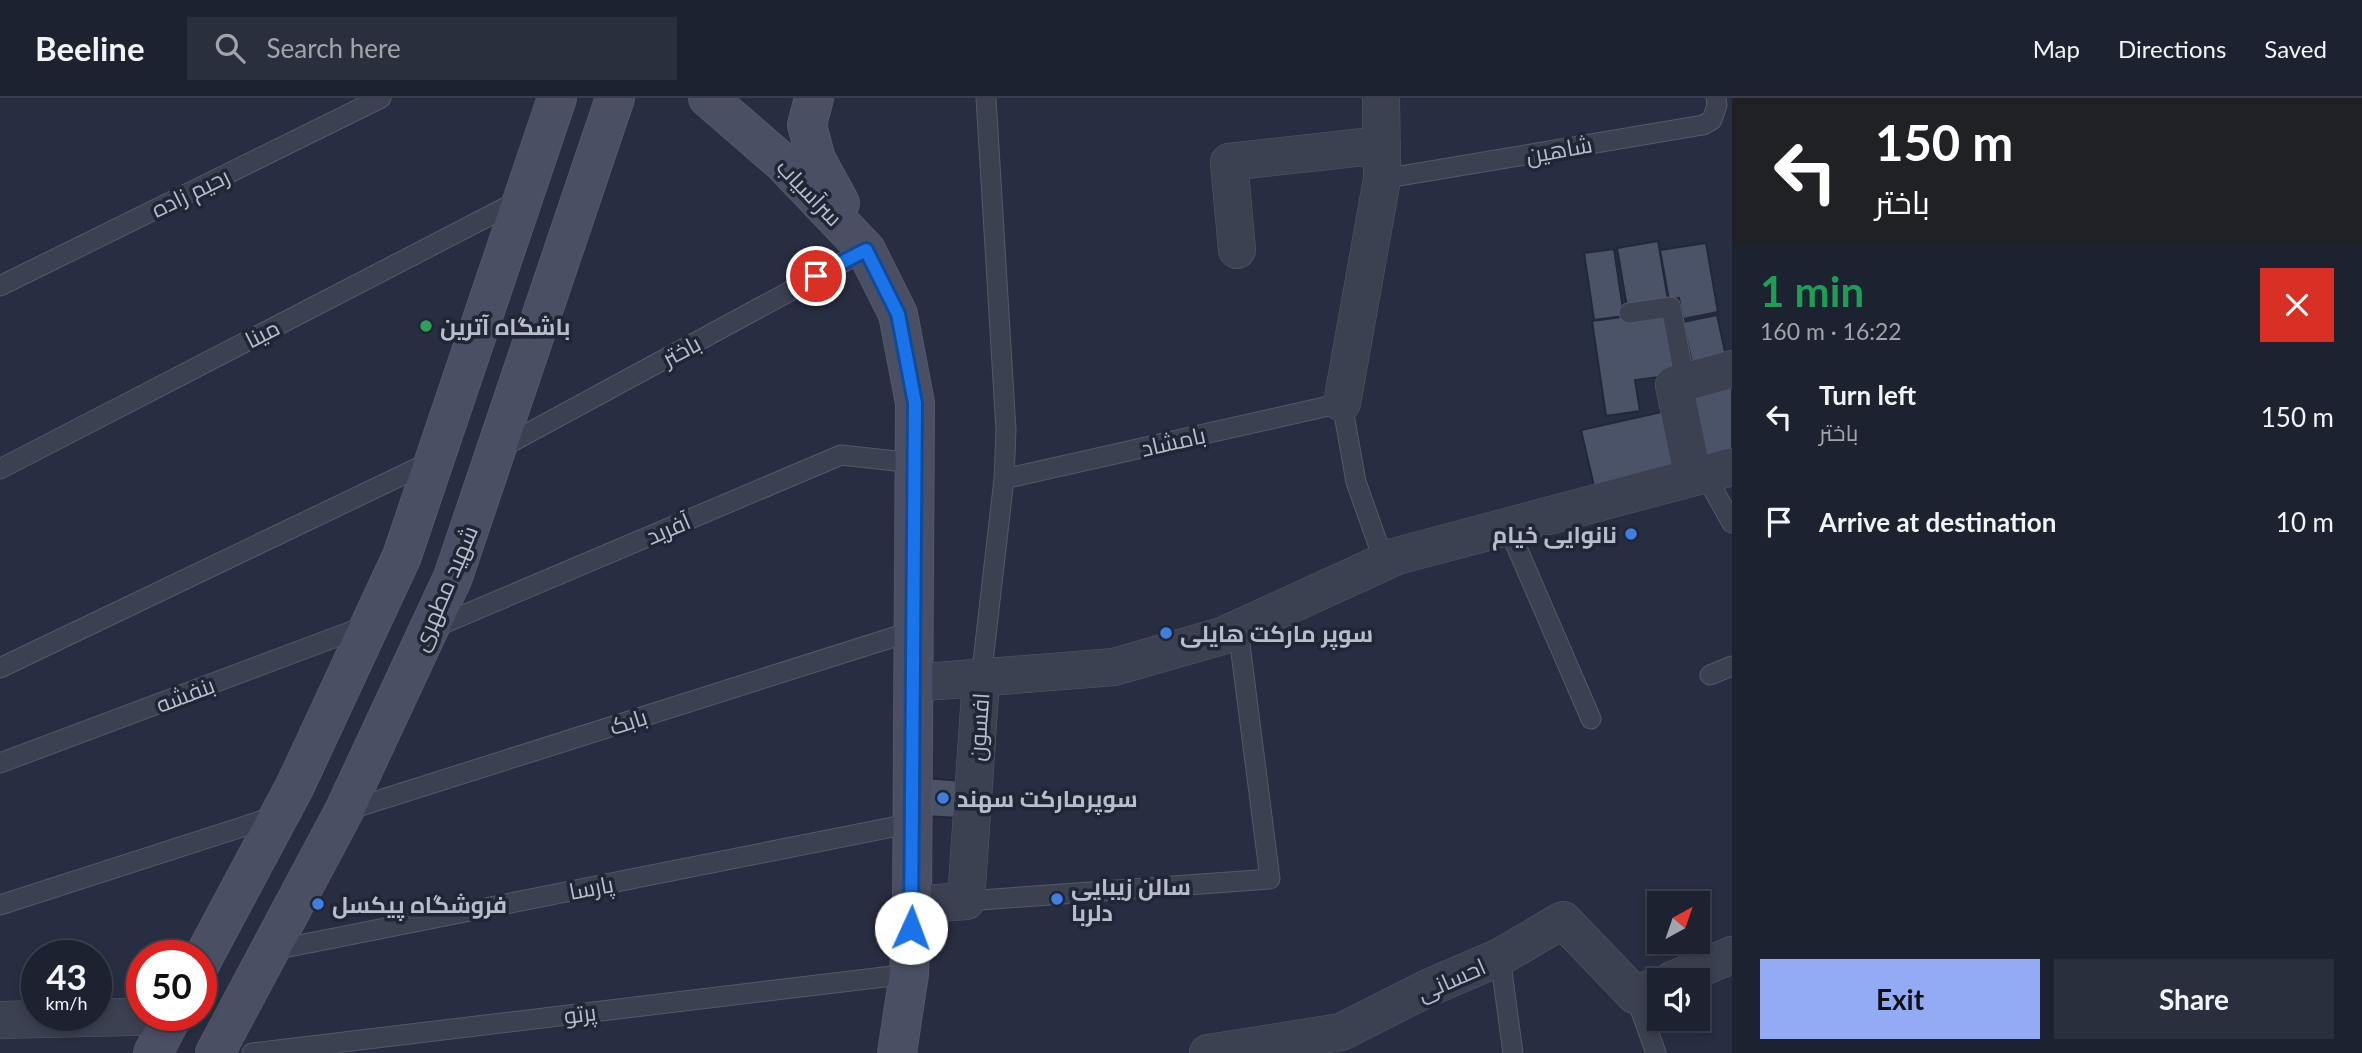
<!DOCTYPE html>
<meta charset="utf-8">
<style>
:root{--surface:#1d2231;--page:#2a2f3d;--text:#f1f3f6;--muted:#a0a4ab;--line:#3b3f4d;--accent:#93aaf5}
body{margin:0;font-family:Lato,Cairo,sans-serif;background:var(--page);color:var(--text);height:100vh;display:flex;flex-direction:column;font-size:26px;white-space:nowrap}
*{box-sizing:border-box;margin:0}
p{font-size:23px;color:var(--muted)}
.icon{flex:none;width:38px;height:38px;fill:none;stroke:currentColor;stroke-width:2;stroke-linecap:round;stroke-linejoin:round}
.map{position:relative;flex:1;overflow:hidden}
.side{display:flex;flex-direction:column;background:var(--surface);width:630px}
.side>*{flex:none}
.guide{background:#202124;color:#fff;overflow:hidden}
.needle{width:46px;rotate:40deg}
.buttons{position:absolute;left:1647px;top:793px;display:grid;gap:14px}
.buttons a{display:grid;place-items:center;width:63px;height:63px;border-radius:0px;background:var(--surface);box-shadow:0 4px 10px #0003,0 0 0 2px var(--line);font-size:35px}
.speed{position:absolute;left:21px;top:842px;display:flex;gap:14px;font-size:35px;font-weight:700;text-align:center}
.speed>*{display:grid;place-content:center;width:91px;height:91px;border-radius:50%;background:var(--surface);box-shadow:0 4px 10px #0003,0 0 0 2px var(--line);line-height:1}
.speed small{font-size:18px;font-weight:400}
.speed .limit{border:10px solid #d22;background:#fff;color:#111}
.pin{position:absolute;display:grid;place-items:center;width:60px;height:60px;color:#fff;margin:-30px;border:4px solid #fff;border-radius:50%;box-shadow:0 2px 7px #0007}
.me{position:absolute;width:77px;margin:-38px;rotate:2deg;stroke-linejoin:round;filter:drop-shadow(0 0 5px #0008)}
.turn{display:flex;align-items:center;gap:24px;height:147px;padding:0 28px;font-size:32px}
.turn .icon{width:91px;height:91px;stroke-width:2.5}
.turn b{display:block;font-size:49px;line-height:60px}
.round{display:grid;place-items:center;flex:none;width:74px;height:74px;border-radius:0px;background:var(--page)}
.headline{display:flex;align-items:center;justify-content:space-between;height:119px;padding:0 28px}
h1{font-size:42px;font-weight:700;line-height:52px;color:#1e9e55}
.cta{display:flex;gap:14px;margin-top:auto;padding:14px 28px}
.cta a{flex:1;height:80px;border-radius:0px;background:var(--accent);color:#111;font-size:28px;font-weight:700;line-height:80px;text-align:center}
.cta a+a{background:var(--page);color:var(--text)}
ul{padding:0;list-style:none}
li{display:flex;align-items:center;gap:21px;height:105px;padding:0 28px}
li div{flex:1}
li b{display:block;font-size:26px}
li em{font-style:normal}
header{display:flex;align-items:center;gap:42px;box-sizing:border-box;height:98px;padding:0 35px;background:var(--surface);border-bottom:2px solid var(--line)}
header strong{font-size:33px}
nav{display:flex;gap:38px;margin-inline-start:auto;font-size:24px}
.search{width:490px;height:63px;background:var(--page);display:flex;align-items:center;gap:18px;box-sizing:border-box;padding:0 24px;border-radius:0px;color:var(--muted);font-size:26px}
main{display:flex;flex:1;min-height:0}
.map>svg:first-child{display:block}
.building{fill:#4b5368;stroke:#222838;stroke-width:2}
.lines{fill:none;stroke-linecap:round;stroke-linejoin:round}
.lane-casing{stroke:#535968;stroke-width:21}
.street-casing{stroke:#535968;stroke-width:38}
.secondary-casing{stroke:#535968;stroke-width:40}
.lane{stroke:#3b4151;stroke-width:19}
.street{stroke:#3b4151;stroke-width:37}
.secondary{stroke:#4a4f64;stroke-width:38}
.route-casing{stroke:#114b97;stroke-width:18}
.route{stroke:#1a73e8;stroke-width:12}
.leisure-dot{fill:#2e9e5b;stroke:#202636;stroke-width:2.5}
.shop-dot{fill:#3f7fe0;stroke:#202636;stroke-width:2.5}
.labels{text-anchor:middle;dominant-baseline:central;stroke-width:7;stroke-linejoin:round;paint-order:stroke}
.street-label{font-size:23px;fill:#b8bdcb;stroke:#202636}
.poi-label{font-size:23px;font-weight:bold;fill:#b8bdcb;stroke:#202636;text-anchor:start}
</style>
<header>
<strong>Beeline</strong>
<div class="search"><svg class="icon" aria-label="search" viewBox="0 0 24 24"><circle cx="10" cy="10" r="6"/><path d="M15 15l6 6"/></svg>Search here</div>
<nav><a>Map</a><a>Directions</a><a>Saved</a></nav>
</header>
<main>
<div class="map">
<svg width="1732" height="955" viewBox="0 0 1732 955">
<rect width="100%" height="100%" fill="#272e41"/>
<!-- building -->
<path class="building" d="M1658,143L1668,202L1627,209L1617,150Z
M1706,145L1718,214L1683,221L1679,200L1669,202L1660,152Z
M1614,151L1624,218L1594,222L1584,155Z
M1665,213L1674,277L1635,282L1640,313L1606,318L1592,223Z
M1717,217L1727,263L1693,269L1683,224Z
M1732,277V352L1697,360L1682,288Z
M1666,313L1679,369L1594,388L1581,332Z
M926,680L962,683L960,720L924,718Z"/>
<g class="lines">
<!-- lane casing -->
<g class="lane-casing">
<path id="lane" d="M1382,81L1703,27L1712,22L1717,7L1716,0
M0,188L381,0
M1629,215L1671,209L1685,284
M497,352L866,152
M0,371L520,102
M1705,377L1732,425
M1004,381L1342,305L1356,384L1384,463
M1508,429L1591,621
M433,530L841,357L914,365
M0,570L434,362
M1710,577L1732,568
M981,581L1004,381L1006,332L986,0
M0,665L368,527
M345,713L913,533
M966,803L1270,781L1238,531
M0,807L276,718
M269,853L913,725
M1500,859L1513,955
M1635,897L1656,955
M252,955L909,876"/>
</g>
<!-- street casing -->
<g class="street-casing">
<path id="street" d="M1237,152L1229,64L1382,47
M1342,305L1382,81L1381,0
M1693,379L1674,287L1732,271
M912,585L1114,569L1222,538L1397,458L1732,369
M912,807L966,803L981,581
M1672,882L1732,857
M0,922L172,918
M1208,955L1341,934L1428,890L1500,859L1563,822L1635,897L1659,887"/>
</g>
<!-- secondary casing -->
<g class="secondary-casing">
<path id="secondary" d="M708,0L783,65L866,152L898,216L915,305L912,807L909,876L897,955
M814,0L807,27L816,61L840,105
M201,864L295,688L402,458L557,0
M153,955L173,917
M215,955L344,713L453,479L615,0"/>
</g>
<!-- lane -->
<use href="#lane" class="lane"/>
<!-- street -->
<use href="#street" class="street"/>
<!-- secondary -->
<use href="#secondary" class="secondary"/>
</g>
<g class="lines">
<!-- route casing -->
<g class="route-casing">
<path id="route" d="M816,178L866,152L898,216L915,305L911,830"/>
</g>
<!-- route -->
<use href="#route" class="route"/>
</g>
<!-- markers -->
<circle class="leisure-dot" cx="426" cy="228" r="7"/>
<g class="shop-dot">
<circle cx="1631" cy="436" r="7"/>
<circle cx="1166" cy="535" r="7"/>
<circle cx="943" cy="700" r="7"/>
<circle cx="1057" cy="801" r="7"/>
<circle cx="318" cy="806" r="7"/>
</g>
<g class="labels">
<!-- street labels -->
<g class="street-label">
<text transform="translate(1559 51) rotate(-10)">شاهین</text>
<text transform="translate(190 94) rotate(-26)">رحیم زاده</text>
<text transform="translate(810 94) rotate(46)">سرآسیاب</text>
<text transform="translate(262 235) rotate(-27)">مینا</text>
<text transform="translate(681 252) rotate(-28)">باختر</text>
<text transform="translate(1173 343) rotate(-13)">بامشاد</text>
<text transform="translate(668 430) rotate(-23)">آفرید</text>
<text transform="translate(444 490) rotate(-67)">شهید مطهری</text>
<text transform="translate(185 596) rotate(-21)">بنفشه</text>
<text transform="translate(628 623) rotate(-18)">بابک</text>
<text transform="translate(978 629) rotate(-86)">افسون</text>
<text transform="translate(591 789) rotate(-11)">پارسا</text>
<text transform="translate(1451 881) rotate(-24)">احسانی</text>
<text transform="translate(580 915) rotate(-7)">پرتو</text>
</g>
<!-- poi labels -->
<g class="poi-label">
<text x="440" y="228">باشگاه آترین</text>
<text x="1617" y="436" text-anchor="end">نانوایی خیام</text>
<text x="1180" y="535">سوپر مارکت هایلی</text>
<text x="957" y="700">سوپرمارکت سهند</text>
<text x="1071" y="788">سالن زیبایی<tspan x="1071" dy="26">دلربا</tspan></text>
<text x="332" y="806">فروشگاه پیکسل</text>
</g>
</g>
</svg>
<div class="buttons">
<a><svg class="needle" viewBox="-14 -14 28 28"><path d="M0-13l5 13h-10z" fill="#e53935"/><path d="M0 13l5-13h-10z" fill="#a0a4ab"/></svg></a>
<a><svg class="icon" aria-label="sound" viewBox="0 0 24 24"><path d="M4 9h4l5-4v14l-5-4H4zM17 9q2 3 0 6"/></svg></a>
</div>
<div class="speed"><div>43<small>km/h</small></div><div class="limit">50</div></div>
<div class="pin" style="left:816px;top:178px;background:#d93025"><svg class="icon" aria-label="arrive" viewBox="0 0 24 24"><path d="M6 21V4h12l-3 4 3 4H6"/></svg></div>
<svg class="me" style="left:911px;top:830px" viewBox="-20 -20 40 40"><circle r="19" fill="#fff"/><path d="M0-13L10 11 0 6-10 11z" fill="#1a73e8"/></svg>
</div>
<section class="side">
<div class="guide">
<div class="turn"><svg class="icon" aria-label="left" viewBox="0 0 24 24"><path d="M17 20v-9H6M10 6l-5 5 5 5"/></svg><div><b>150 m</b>باختر</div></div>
</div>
<div class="headline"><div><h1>1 min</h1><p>160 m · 16:22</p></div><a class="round" style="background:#d93025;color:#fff"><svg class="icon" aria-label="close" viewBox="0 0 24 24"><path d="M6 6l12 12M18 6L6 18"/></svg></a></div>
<ul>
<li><svg class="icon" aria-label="left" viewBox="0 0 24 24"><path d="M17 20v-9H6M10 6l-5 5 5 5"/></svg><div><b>Turn left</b><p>باختر</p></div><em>150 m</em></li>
<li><svg class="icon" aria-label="arrive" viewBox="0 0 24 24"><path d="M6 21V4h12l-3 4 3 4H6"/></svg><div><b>Arrive at destination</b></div><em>10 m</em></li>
</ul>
<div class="cta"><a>Exit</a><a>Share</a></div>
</section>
</main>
